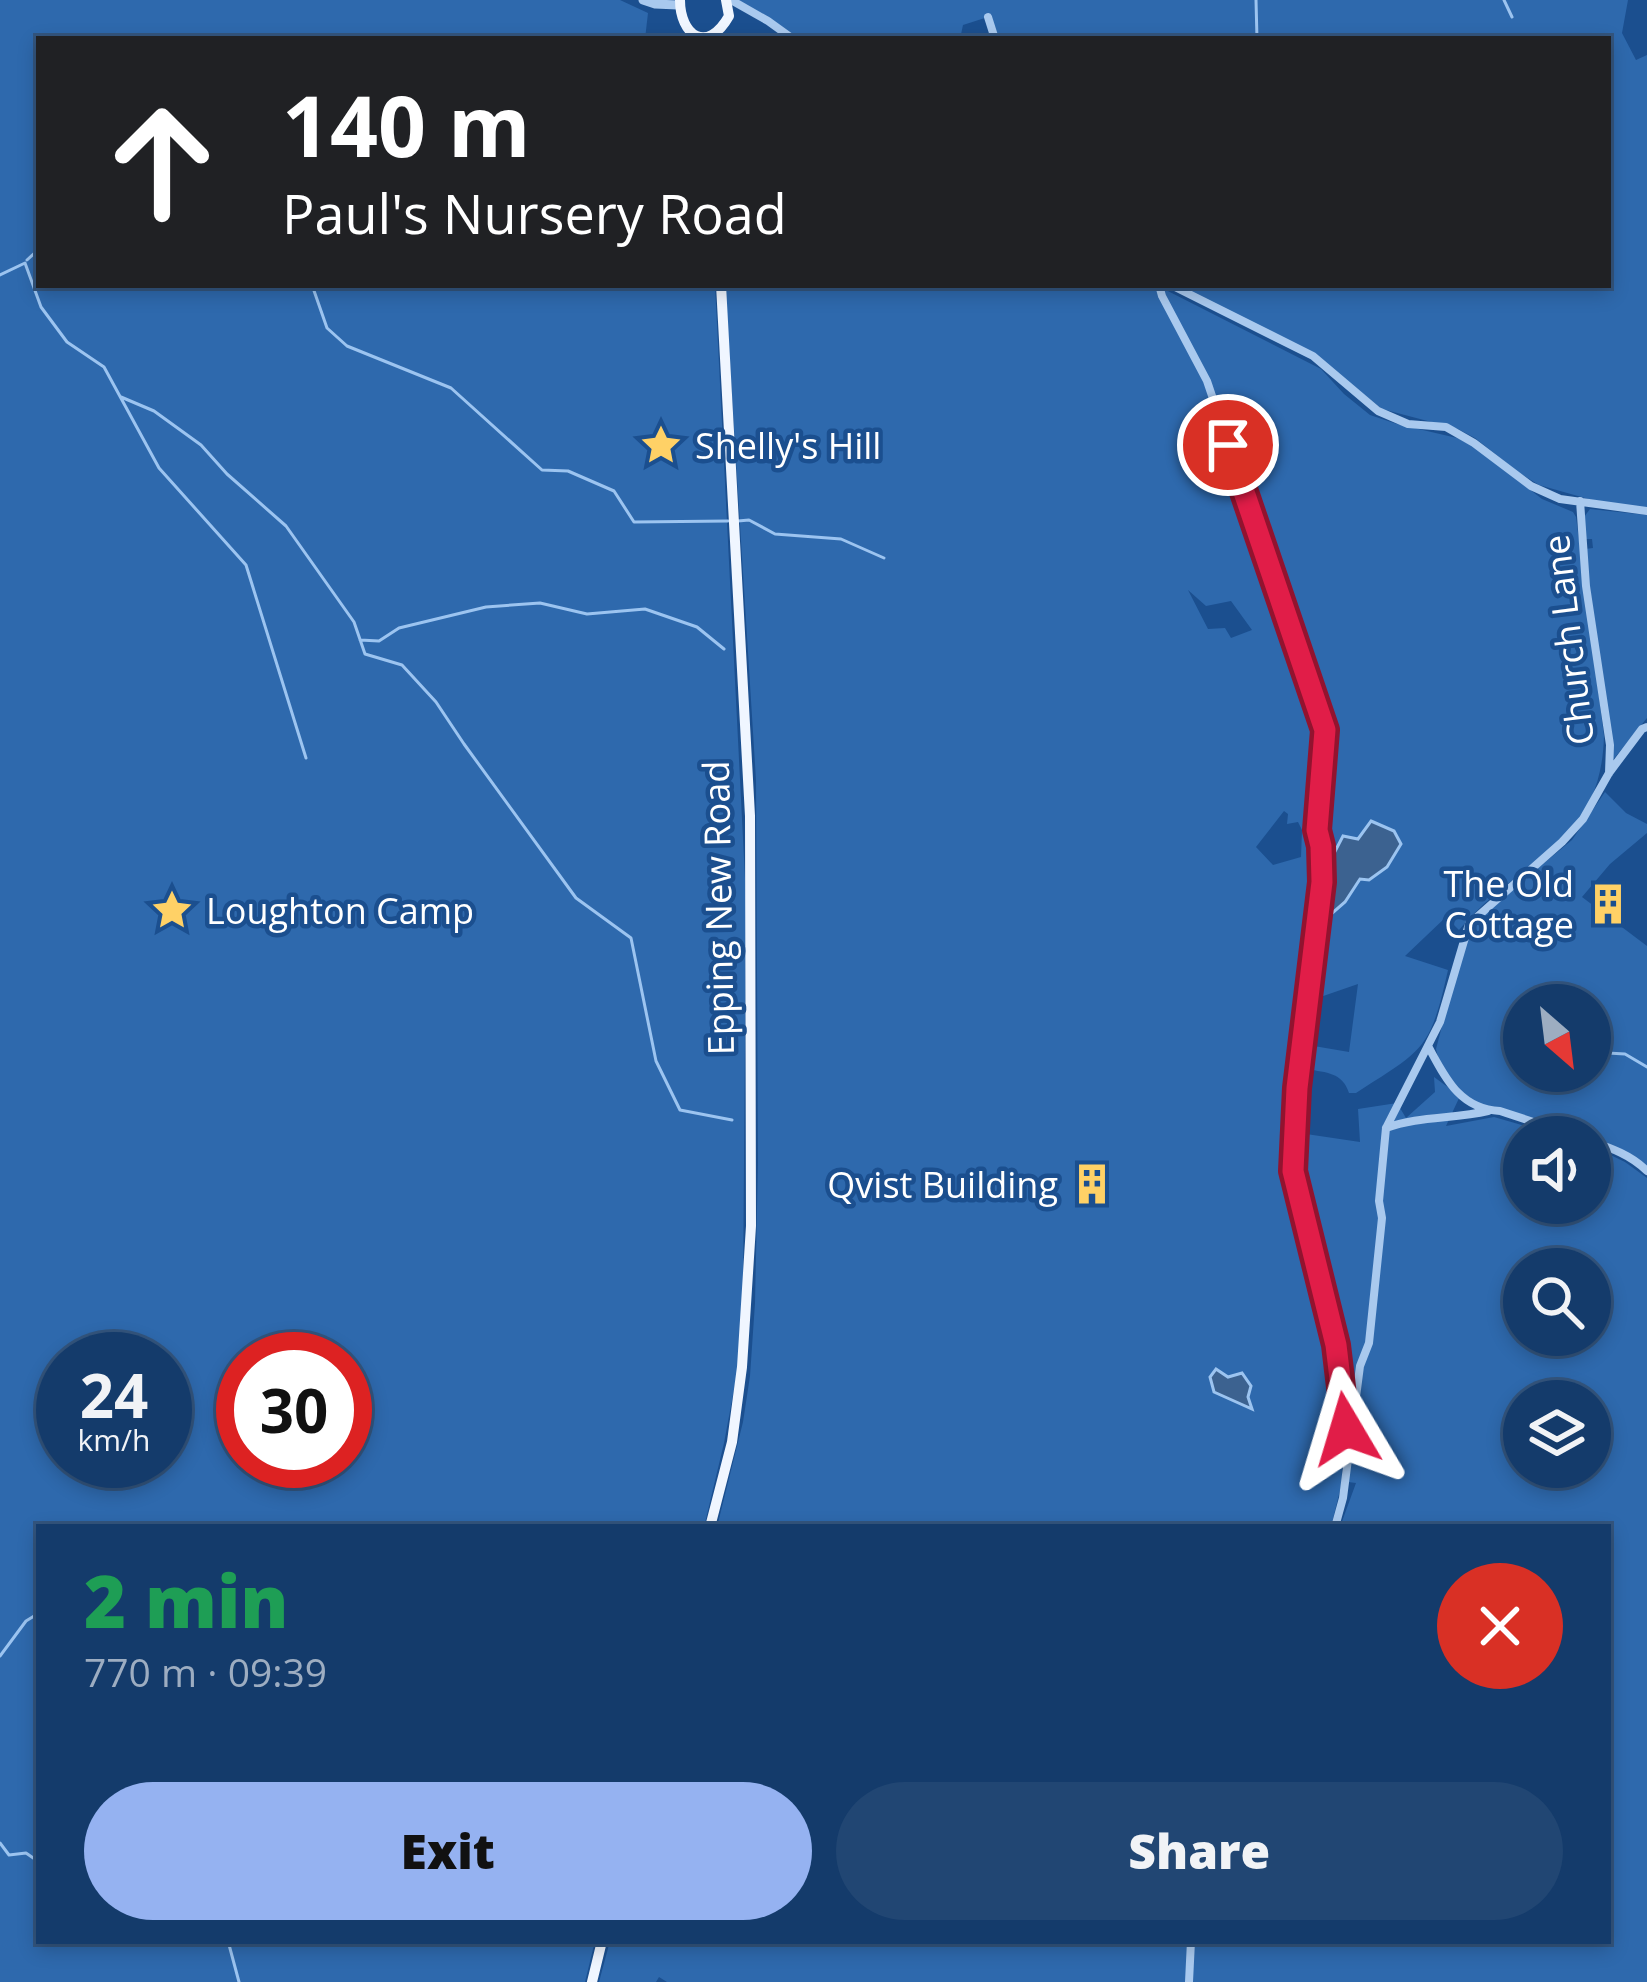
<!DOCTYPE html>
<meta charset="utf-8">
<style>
:root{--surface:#143b6b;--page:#214673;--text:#f1f3f6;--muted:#9dadc1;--line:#33557e;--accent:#95b2f1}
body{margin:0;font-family:"Open Sans",sans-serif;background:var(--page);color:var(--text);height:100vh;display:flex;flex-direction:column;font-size:45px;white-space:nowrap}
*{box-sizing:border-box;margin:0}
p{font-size:39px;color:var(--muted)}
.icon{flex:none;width:66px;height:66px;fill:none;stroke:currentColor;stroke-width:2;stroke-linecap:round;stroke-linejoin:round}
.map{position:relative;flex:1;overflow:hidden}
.drawer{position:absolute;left:36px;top:1524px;width:1575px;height:420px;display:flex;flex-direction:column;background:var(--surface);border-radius:0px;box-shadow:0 6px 18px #0003,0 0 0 3px var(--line)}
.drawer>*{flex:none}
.banner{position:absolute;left:36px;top:36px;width:1575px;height:252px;border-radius:0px;box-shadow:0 6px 18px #0003,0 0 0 3px var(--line);background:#202124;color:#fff;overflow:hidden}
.needle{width:78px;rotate:152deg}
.buttons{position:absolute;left:1503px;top:984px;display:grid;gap:24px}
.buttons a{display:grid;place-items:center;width:108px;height:108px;border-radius:50%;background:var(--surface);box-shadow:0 6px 18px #0003,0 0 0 3px var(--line);font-size:60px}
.speed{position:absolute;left:36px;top:1332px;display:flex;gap:24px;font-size:60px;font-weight:700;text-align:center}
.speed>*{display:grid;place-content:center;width:156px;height:156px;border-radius:50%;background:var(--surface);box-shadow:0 6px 18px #0003,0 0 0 3px var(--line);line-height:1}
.speed small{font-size:30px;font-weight:400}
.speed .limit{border:18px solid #d22;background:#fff;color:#111}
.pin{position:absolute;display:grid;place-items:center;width:102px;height:102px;color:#fff;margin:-51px;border:6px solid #fff;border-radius:50%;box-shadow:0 3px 12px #0007}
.me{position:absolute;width:132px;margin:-66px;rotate:353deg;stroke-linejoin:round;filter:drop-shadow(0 0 9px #0008)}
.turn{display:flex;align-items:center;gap:42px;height:252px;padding:0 48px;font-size:54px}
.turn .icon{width:156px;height:156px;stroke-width:2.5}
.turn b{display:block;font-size:84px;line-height:102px}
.round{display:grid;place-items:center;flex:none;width:126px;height:126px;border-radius:63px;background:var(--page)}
.headline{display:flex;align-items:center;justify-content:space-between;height:204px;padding:0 48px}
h1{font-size:72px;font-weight:800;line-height:90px;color:#1e9e55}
.button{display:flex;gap:24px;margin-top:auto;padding:24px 48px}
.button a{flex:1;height:138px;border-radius:72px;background:var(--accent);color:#111;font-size:48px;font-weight:800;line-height:138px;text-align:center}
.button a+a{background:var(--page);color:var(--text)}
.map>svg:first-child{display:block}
.green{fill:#2e69ad;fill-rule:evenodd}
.water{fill:#3c6290;stroke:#9cc4f0;stroke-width:3}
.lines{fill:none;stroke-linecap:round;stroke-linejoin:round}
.stream{stroke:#9cc4f0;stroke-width:3}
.minor{stroke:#a9c9ee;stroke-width:8}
.tertiary{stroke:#a9c9ee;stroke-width:9}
.primary{stroke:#f0f6ff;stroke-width:10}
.route-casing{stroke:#92132f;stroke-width:30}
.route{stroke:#e11d48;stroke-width:21}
.labels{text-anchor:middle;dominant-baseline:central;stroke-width:9;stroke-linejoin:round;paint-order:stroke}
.poi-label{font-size:36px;fill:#fff;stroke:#1b4f8f;text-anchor:start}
.street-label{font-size:36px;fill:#fff;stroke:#1b4f8f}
</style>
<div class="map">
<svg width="1647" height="1982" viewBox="0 0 1647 1982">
<rect width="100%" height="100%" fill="#1b4f8f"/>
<!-- green -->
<path class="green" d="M0,0H620L648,13L645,39H39V285H715L746,898L743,1296L738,1368L724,1443L704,1527H39V1941H569L572,1945L575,1941H595L585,1982H0ZM63,1359H165V1461H63ZM243,1359H345V1461H243Z
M738,0H1628L1622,33L1636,60L1647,55V509L1599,502L1539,485L1518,472L1475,438L1458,429L1382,409L1328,365L1175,285H1608V39H999L991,16L963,25L960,39H798Z
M725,285H1156L1321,369L1344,394L1370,415L1397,424L1457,438L1475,447L1542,499L1573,512L1576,517L1604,736C1601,848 1520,857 1459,930L1446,917L1405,956L1448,970C1430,1051 1424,1049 1356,1093H1349C1342,1072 1327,1073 1307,1069L1308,1045L1349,1052L1358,984L1303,1003L1287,1085L1286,1131L1360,1142L1358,1109L1397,1103L1406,1118L1435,1092L1434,1077L1460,1096L1446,1126L1494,1117L1564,1137H1524V1203H1590V1145L1625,1162L1647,1178V1982H667L659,1977L656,1982H599L610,1941H1608V1527H1340L1356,1483L1348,1482L1341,1405L1342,1482L1331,1527H717L743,1422L750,1376L755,1303L758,1163L756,780ZM1188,590L1206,606L1231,601L1252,630L1231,638L1225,628L1208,629ZM1284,811L1288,814L1287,824L1298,822L1302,830L1301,857L1273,865L1256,847ZM1343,837L1401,844L1387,867L1360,878L1355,884ZM1524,1269H1590V1335H1524ZM1524,1401H1590V1467H1524Z
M1590,509L1647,515V718L1612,761L1585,549L1593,548L1592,539H1584V517Z
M1605,792L1626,813L1647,824V833L1610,864L1582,897L1647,946V1168C1601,1131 1536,1121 1480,1104L1462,1096L1439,1061L1436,1049L1463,946L1481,915L1572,840ZM1524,1005H1590V1071H1524Z"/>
<!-- water -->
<path class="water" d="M1371,821L1394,831L1401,844L1387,867L1369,880L1360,879L1345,902L1329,916V863L1343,836L1358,839Z
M1216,1369L1228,1377L1242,1373L1251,1386L1248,1397L1252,1409L1214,1392L1210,1377Z"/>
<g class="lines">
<!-- stream -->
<path class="stream" d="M1256,0L1257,39
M1504,0L1512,17
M27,260L39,249
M0,275L25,263L41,307L67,342L104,367L159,468L246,565L306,758
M312,285L327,328L347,346L451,388L542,470L568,471L614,491L634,522L728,521
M121,397L154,411L201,445L227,474L286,526L354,622L365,654L402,665L436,702L464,744L576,898L631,938L656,1061L680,1110L732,1120
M738,521L749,520L775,534L841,539L884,558
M360,640L379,641L399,628L486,607L540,603L587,614L645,609L697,627L724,649
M1590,1052L1625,1054L1647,1067
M0,1656L26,1621L39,1613
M0,1843L9,1855L26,1853L39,1862
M228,1941L239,1982"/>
<!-- minor -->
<path class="minor" d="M731,0L768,21L793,39
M988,17L995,39
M1159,285L1162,296L1207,381L1325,730L1317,830L1321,846L1322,882L1297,1088L1293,1171L1336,1345L1344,1426L1351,1435
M1171,285L1313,356L1378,411L1408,424L1446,427L1474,443L1531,486L1560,499L1647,511
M1580,501L1586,586L1610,745L1609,773
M1428,1046C1445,1077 1459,1109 1500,1111L1579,1137
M1386,1128C1418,1116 1454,1119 1488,1111
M1590,1141C1611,1148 1631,1155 1647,1171
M1335,1527L1343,1498L1360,1366L1369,1343L1382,1218L1379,1201L1386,1128L1440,1022L1469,924L1562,842L1583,819L1609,773L1642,729L1647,727
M1189,1982L1191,1941"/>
<!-- tertiary -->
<path class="tertiary" d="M643,0L655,4L678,5"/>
<!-- primary -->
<path class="primary" d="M680,0C680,35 707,55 729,16L726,0
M710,1527L732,1442L742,1367L751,1226L750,816L721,285
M592,1982L602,1941"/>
</g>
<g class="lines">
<!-- route casing -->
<g class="route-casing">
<path id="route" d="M1228,445L1325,730L1317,830L1321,846L1322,882L1297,1088L1293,1171L1336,1345L1346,1429"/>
</g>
<!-- route -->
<use href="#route" class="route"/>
</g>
<!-- icons -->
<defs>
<g id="sight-bare" transform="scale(3.24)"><path d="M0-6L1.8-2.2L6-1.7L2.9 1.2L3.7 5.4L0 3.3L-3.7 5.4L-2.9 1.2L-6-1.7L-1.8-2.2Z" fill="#ffd166" stroke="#1b4f8f" stroke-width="2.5" paint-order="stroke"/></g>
<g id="building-bare" transform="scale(3.24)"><path d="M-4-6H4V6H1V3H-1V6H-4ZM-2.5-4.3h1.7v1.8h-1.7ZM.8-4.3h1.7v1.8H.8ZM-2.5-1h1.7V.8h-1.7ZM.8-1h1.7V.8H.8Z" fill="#ffd166" stroke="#1b4f8f" stroke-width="2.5" paint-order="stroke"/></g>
</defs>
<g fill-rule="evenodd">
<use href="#sight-bare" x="661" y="445"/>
<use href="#building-bare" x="1608" y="904"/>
<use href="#sight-bare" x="172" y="910"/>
<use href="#building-bare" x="1092" y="1184"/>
</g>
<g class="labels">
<!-- poi labels -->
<g class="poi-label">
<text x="695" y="445">Shelly's Hill</text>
<text x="1574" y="883" text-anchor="end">The Old<tspan x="1574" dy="41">Cottage</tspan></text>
<text x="206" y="910">Loughton Camp</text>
<text x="1058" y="1184" text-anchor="end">Qvist Building</text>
</g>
<!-- street labels -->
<g class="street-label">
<text transform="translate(1568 640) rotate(-97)">Church Lane</text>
<text transform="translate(718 908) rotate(-91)">Epping New Road</text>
</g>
</g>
</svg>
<div class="buttons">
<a><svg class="needle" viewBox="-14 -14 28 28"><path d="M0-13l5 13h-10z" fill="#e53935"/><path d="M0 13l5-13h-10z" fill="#9dadc1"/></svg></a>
<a><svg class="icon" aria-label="sound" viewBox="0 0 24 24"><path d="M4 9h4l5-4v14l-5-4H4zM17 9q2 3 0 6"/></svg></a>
<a><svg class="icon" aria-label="search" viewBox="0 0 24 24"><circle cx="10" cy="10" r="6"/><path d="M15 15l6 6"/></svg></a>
<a><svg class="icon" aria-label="layers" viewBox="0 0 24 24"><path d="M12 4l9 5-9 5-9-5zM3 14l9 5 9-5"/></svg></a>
</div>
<div class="speed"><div>24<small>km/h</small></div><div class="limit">30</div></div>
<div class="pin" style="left:1228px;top:445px;background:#d93025"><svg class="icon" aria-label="arrive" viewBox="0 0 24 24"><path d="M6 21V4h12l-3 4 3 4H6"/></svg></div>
<svg class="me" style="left:1346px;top:1429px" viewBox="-20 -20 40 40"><path d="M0-17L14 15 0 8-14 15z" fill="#e11d48" stroke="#fff" stroke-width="4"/></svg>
<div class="banner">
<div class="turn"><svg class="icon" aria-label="ahead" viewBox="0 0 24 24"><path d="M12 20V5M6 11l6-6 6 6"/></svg><div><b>140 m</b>Paul's Nursery Road</div></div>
</div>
<section class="drawer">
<div class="headline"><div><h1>2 min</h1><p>770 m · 09:39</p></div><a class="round" style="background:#d93025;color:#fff"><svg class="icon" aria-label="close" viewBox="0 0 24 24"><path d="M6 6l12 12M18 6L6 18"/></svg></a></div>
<div class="button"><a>Exit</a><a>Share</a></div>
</section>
</div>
